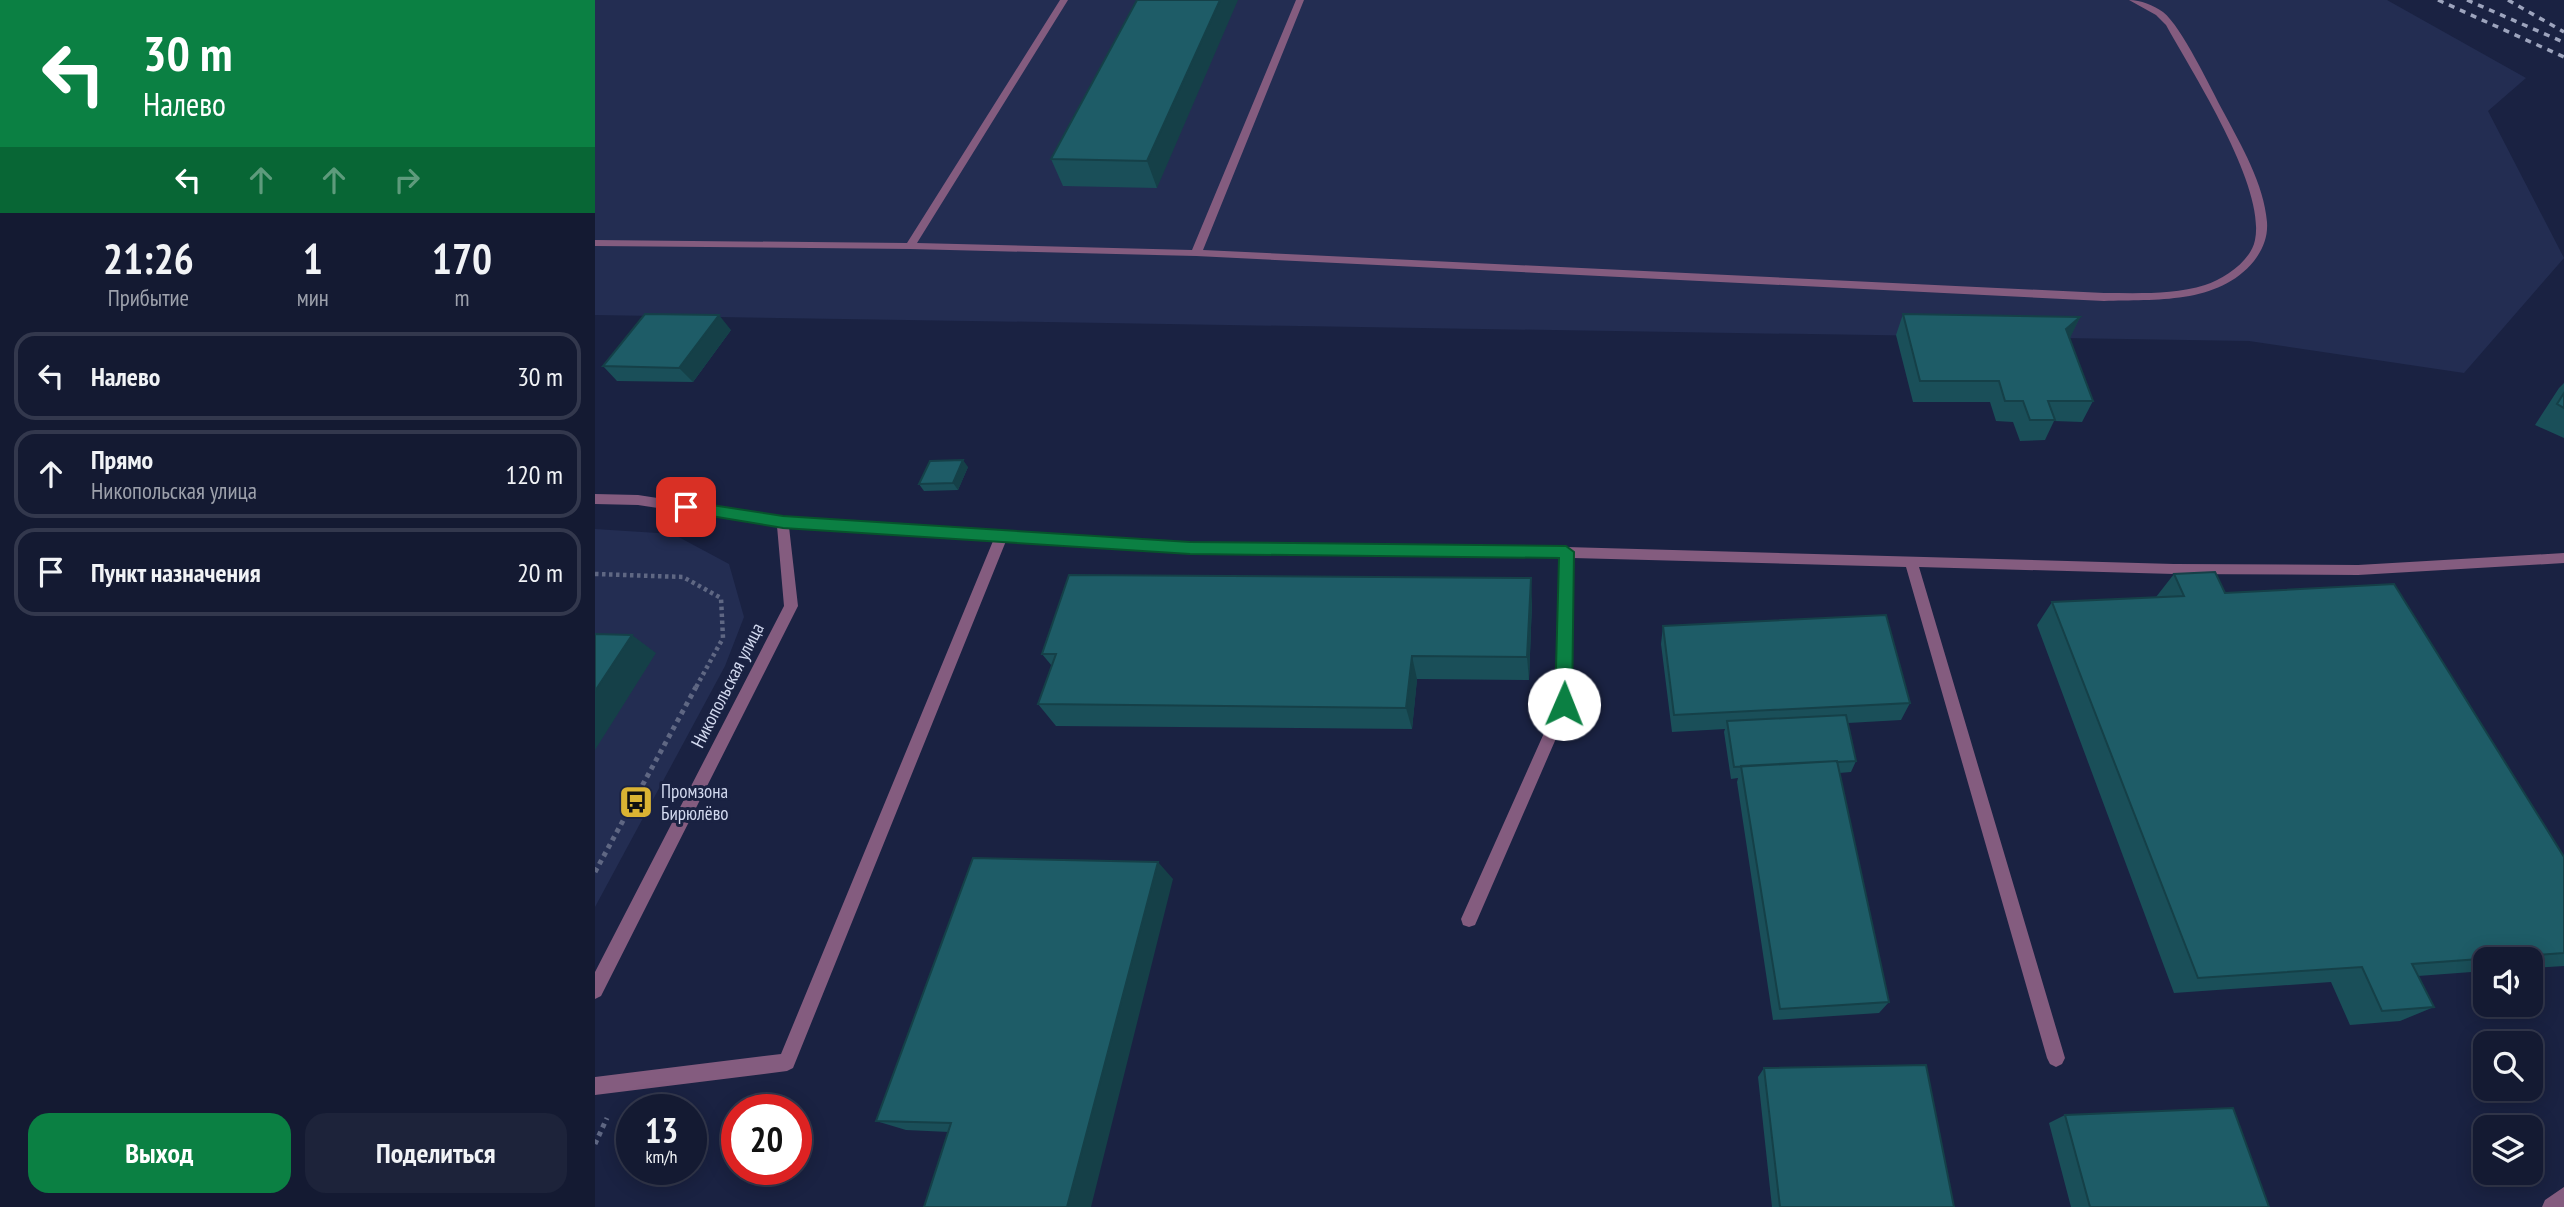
<!DOCTYPE html>
<html lang="ru">
<meta charset="utf-8">
<style>
:root{--surface:#141a32;--page:#1d233a;--text:#f1f3f6;--muted:#9da1ac;--line:#33384d;--accent:#0b8043}
body{margin:0;font-family:"PT Sans Narrow",sans-serif;background:var(--page);color:var(--text);height:100vh;display:flex;flex-direction:column;font-size:26px;white-space:nowrap}
*{box-sizing:border-box;margin:0}
p{font-size:23px;color:var(--muted)}
.icon{flex:none;width:38px;height:38px;fill:none;stroke:currentColor;stroke-width:2;stroke-linecap:round;stroke-linejoin:round}
.map{position:relative;flex:1;overflow:hidden}
.side{display:flex;flex-direction:column;background:var(--surface);width:595px}
.side>*{flex:none}
.guide{background:#0b8043;color:#fff;overflow:hidden}
.controls{position:absolute;left:1878px;top:947px;display:grid;gap:14px}
.controls a{display:grid;place-items:center;width:70px;height:70px;border-radius:14px;background:var(--surface);box-shadow:0 4px 18px #0003,0 0 0 2px var(--line);font-size:35px}
.speed{position:absolute;left:21px;top:1094px;display:flex;gap:14px;font-size:35px;font-weight:700;text-align:center}
.speed>*{display:grid;place-content:center;width:91px;height:91px;border-radius:50%;background:var(--surface);box-shadow:0 4px 18px #0003,0 0 0 2px var(--line);line-height:1}
.speed small{font-size:18px;font-weight:400}
.speed .limit{border:10px solid #d22;background:#fff;color:#111}
.pin{position:absolute;display:grid;place-items:center;width:60px;height:60px;color:#fff;margin:-30px;border-radius:14px;box-shadow:0 4px 10px #0006}
.me{position:absolute;width:77px;margin:-38px;rotate:1deg;stroke-linejoin:round;filter:drop-shadow(0 0 5px #0008)}
.turn{display:flex;align-items:center;gap:24px;height:147px;padding:0 28px;font-size:32px}
.turn .icon{width:91px;height:91px;stroke-width:2.5}
.turn b{display:block;font-size:49px;line-height:60px}
.lanes{display:flex;align-items:center;height:66px;padding:0 28px;background:#0003;justify-content:center;gap:35px;direction:ltr}
.lanes .off{opacity:.35}
.eta{display:flex;justify-content:space-evenly;align-items:center;height:119px;text-align:center}
.eta b{font-size:42px;font-weight:700;line-height:49px}
.cta{display:flex;gap:14px;margin-top:auto;padding:14px 28px}
.cta a{flex:1;height:80px;border-radius:21px;background:var(--accent);color:#fff;font-size:28px;font-weight:700;line-height:80px;text-align:center}
.cta a+a{background:var(--page);color:var(--text)}
ul{padding:0;list-style:none}
li{display:flex;align-items:center;gap:21px;height:88px;margin:0 14px 10px;padding:0 14px;border:4px solid var(--line);border-radius:21px}
li div{flex:1}
li b{display:block;font-size:26px}
li em{font-style:normal}
main{display:flex;flex:1;min-height:0}
.map>svg:first-child{display:block}
.built{fill:#232d52}
.lines{fill:none;stroke-linecap:round;stroke-linejoin:round}
.path-far1{stroke:#5f6783;stroke-width:4.5;stroke-dasharray:3.5 3.5;stroke-linecap:butt}
.path{stroke:#5f6783;stroke-width:5;stroke-dasharray:4.5 4.5;stroke-linecap:butt}
.service{fill:#845c7f;fill-rule:evenodd}
.minor{fill:#845c7f;fill-rule:evenodd}
.rail{stroke:#9da4bd;stroke-width:3.5;stroke-dasharray:6 6;stroke-linecap:butt}
.wall{fill:#1a4f59}
.shaded-wall{fill:#154048}
.building{fill:#1e5c67;stroke:#154048;stroke-width:2}
.route{fill:#0b8043;stroke:#07532c;stroke-width:2}
.labels{text-anchor:middle;dominant-baseline:central;stroke-width:6;stroke-linejoin:round;paint-order:stroke}
.street-label{font-size:19px;fill:#d2d9ef;stroke:#1a2242}
.poi-label{font-size:19px;fill:#d2d9ef;stroke:#1a2242;text-anchor:start}
</style>
<main>
<section class="side">
<div class="guide">
<div class="turn"><svg class="icon" aria-label="left" viewBox="0 0 24 24"><path d="M17 20v-9H6M10 6l-5 5 5 5"/></svg><div><b>30 m</b>Налево</div></div>
<div class="lanes"><svg class="icon" aria-label="left" viewBox="0 0 24 24"><path d="M17 20v-9H6M10 6l-5 5 5 5"/></svg><svg class="icon off" aria-label="ahead" viewBox="0 0 24 24"><path d="M12 20V5M6 11l6-6 6 6"/></svg><svg class="icon off" aria-label="ahead" viewBox="0 0 24 24"><path d="M12 20V5M6 11l6-6 6 6"/></svg><svg class="icon off" aria-label="right" viewBox="0 0 24 24"><path d="M7 20v-9h11M14 6l5 5-5 5"/></svg></div>
</div>
<div class="eta">
<div><b>21:26</b><p>Прибытие</p></div>
<div><b>1</b><p>мин</p></div>
<div><b>170</b><p>m</p></div>
</div>
<ul>
<li><svg class="icon" aria-label="left" viewBox="0 0 24 24"><path d="M17 20v-9H6M10 6l-5 5 5 5"/></svg><div><b>Налево</b></div><em>30 m</em></li>
<li><svg class="icon" aria-label="ahead" viewBox="0 0 24 24"><path d="M12 20V5M6 11l6-6 6 6"/></svg><div><b>Прямо</b><p>Никопольская улица</p></div><em>120 m</em></li>
<li><svg class="icon" aria-label="arrive" viewBox="0 0 24 24"><path d="M6 21V4h12l-3 4 3 4H6"/></svg><div><b>Пункт назначения</b></div><em>20 m</em></li>
</ul>
<div class="cta"><a>Выход</a><a>Поделиться</a></div>
</section>
<div class="map">
<svg width="1969" height="1207" viewBox="0 0 1969 1207">
<rect width="100%" height="100%" fill="#1a2242"/>
<!-- built -->
<path class="built" d="M0,0H1792L1931,78L1893,111L1969,258L1869,373L1654,341L0,315Z
M0,529L78,534L134,564L149,617L130,666L0,907Z"/>
<g class="lines">
<!-- path-far1 -->
<path class="path-far1" d="M0,574L88,577L126,598L128,638L100,689"/>
<!-- path -->
<path class="path" d="M0,872L101,687
M0,1144L12,1118"/>
<!-- service -->
<path class="service" d="M465,0H473L322,243L597,250L701,0H709L608,250L1509,293C1542,293 1578,295 1610,285C1629,279 1656,261 1660,240C1671,186 1598,74 1571,25L1561,15L1534,0C1546,0 1558,5 1568,12C1587,27 1616,89 1629,113C1646,145 1669,184 1672,222C1673,237 1668,249 1659,261C1623,305 1560,299 1509,301L601,256L315,249L0,246V240L312,243Z
M188,517L595,543L971,547L1579,564L1763,565L1969,553V563L1763,575L1579,574L1324,567L1470,1058L1467,1064L1461,1067L1455,1064L1452,1058L1311,567L978,558L976,704L880,925L874,927L868,925L866,919L962,704L964,557L595,553L411,541L198,1068L192,1071L0,1095V1077L186,1054L398,541L188,527L181,522Z
M1969,1187V1207H1947L1950,1200Z"/>
<!-- minor -->
<path class="minor" d="M0,494L43,495L193,518L203,606L6,996L0,999V972L189,606L182,526L43,505L0,504Z"/>
<!-- rail -->
<path class="rail" d="M1843,0L1969,57
M1872,0L1966,41
M1913,0L1969,32"/>
</g>
<!-- wall -->
<path class="wall" d="M542,0L562,188L468,186L456,159Z
M1308,314L1485,317L1474,339L1498,401L1487,422L1459,421L1450,440L1425,441L1418,422L1401,421L1395,402H1318L1301,335Z
M136,330L98,382L22,381L8,366Z
M1969,383V438L1940,425L1964,388Z
M373,467L363,490L329,491L324,484Z
M1579,574L1630,593L1969,857V966L1936,968V959H1890V971L1823,976L1839,1007L1805,1021L1755,1025L1736,982L1579,993L1442,625L1457,602L1561,597Z
M937,602L934,680L822,679L817,729L461,726L443,704L457,666L447,654Z
M1068,626L1315,703L1306,720L1253,723L1261,761L1256,772L1244,773L1294,1002L1284,1013L1178,1020L1142,782L1143,778L1136,779L1129,732L1130,729L1077,732L1066,644Z
M578,879L354,1132L311,1130L281,1121Z
M1169,1068L1359,1207H1177L1163,1077Z
M1470,1115L1674,1207H1476L1454,1123Z"/>
<!-- shaded-wall -->
<path class="shaded-wall" d="M625,0H643L562,188L552,161Z
M124,315L136,330L98,382L84,368Z
M1485,317L1475,338L1461,350L1471,329Z
M368,460L373,467L363,490L358,483Z
M936,578L937,602L934,680L932,657Z
M37,635L61,653L0,750V691Z
M817,656L822,679L817,729L811,708Z
M563,862L578,879L496,1207H472Z"/>
<!-- building -->
<path class="building" d="M542,0H625L552,161L456,159Z
M50,314L124,315L84,368L8,366Z
M1308,314L1485,317L1471,329L1498,401H1453L1460,420H1435L1428,401H1410L1404,381H1325Z
M1969,393V408L1962,404Z
M368,460L358,483L324,484L335,461Z
M1620,572L1630,593L1799,584L1969,857V953L1817,964L1839,1007L1787,1011L1767,967L1603,978L1457,602L1589,596L1579,574Z
M474,575L936,578L932,657L817,656L811,708L443,704L461,654H447Z
M1291,615L1315,703L1079,715L1068,626Z
M0,634L37,635L0,691Z
M1251,715L1261,761L1242,762V761L1139,767L1132,721Z
M1242,761L1294,1002L1185,1009L1146,766Z
M378,858L563,862L472,1207H329L356,1123L281,1121Z
M1331,1065L1359,1207H1185L1169,1068Z
M1638,1108L1674,1207H1495L1470,1115Z"/>
<!-- route -->
<path class="route" d="M91,501L188,516L595,542L971,546L979,552L977,704L975,709L969,711L963,709L960,704L964,558L595,554L188,528L86,511L84,507L86,503Z"/>
<!-- icons -->
<defs>
<g id="bus-square" transform="scale(1.75)"><rect x="-9" y="-9" width="18" height="18" rx="4" fill="#dab333" stroke="#1a2242"/><path d="M-5-6H5V4H4V6H2V4H-2V6H-4V4H-5ZM-3.5-4V0h7V-4ZM-3.5 1.2v1.5H-2V1.2ZM2 1.2v1.5H3.5V1.2Z" fill="#111"/></g>
</defs>
<g fill-rule="evenodd">
<use href="#bus-square" x="41" y="802"/>
</g>
<g class="labels">
<!-- street labels -->
<g class="street-label">
<text transform="translate(132 685) rotate(-63)">Никопольская улица</text>
</g>
<!-- poi labels -->
<g class="poi-label">
<text x="66" y="791">Промзона<tspan x="66" dy="22">Бирюлёво</tspan></text>
</g>
</g>
</svg>
<div class="controls">
<a><svg class="icon" aria-label="sound" viewBox="0 0 24 24"><path d="M4 9h4l5-4v14l-5-4H4zM17 9q2 3 0 6"/></svg></a>
<a><svg class="icon" aria-label="search" viewBox="0 0 24 24"><circle cx="10" cy="10" r="6"/><path d="M15 15l6 6"/></svg></a>
<a><svg class="icon" aria-label="layers" viewBox="0 0 24 24"><path d="M12 4l9 5-9 5-9-5zM3 14l9 5 9-5"/></svg></a>
</div>
<div class="speed"><div>13<small>km/h</small></div><div class="limit">20</div></div>
<div class="pin" style="left:91px;top:507px;background:#d93025"><svg class="icon" aria-label="arrive" viewBox="0 0 24 24"><path d="M6 21V4h12l-3 4 3 4H6"/></svg></div>
<svg class="me" style="left:969px;top:704px" viewBox="-20 -20 40 40"><circle r="19" fill="#fff"/><path d="M0-13L10 11 0 6-10 11z" fill="#0b8043"/></svg>
</div>
</main>
